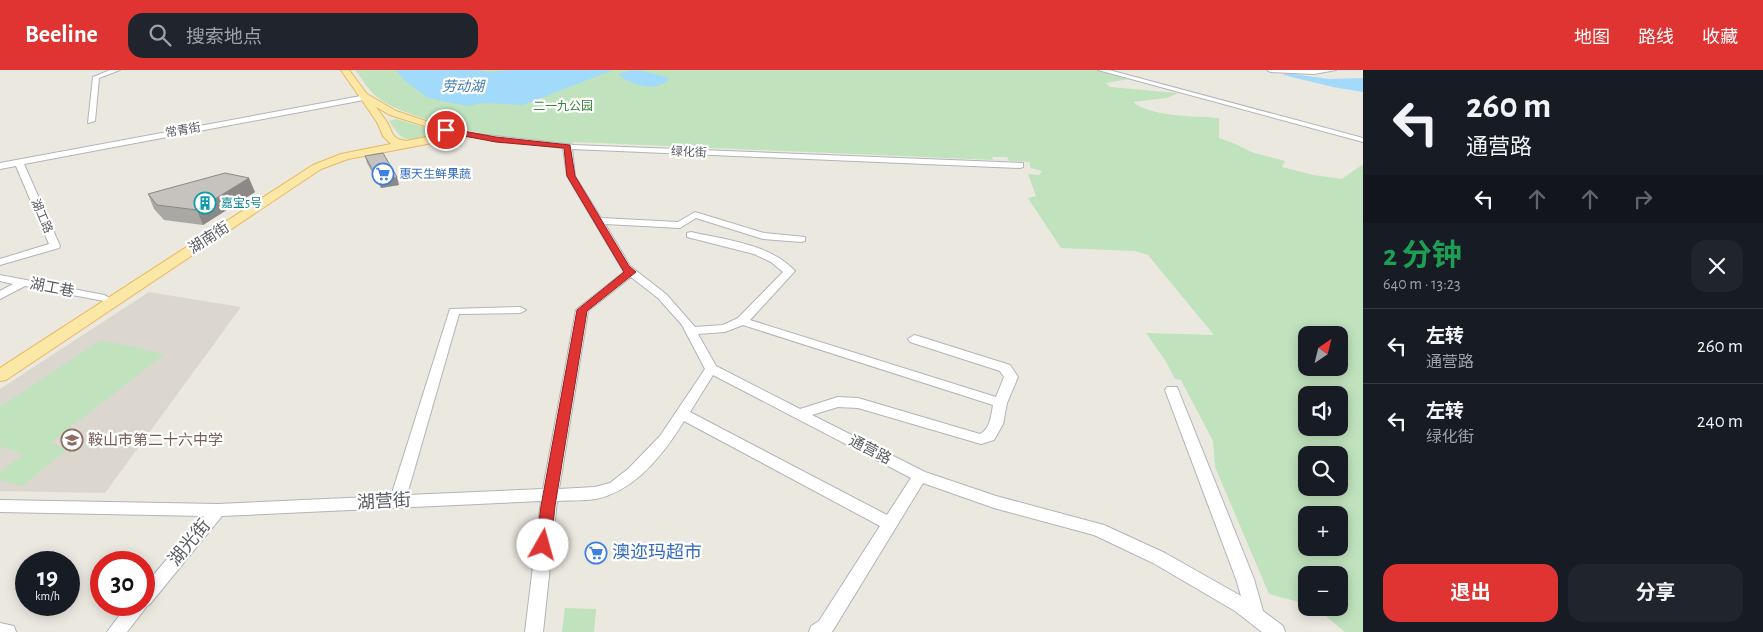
<!DOCTYPE html>
<html lang="zh">
<meta charset="utf-8">
<style>
:root{--surface:#171b24;--page:#20242c;--text:#f1f3f6;--muted:#9ea1a6;--line:#363941;--accent:#e03432}
body{margin:0;font-family:"Alegreya Sans","Noto Sans SC",sans-serif;background:var(--page);color:var(--text);height:100vh;display:flex;flex-direction:column;font-size:19px;white-space:nowrap}
*{box-sizing:border-box;margin:0}
p{font-size:16px;color:var(--muted)}
.icon{flex:none;width:28px;height:28px;fill:none;stroke:currentColor;stroke-width:2;stroke-linecap:round;stroke-linejoin:round}
.map{position:relative;flex:1;overflow:hidden}
.sheet{display:flex;flex-direction:column;background:var(--surface);width:400px}
.sheet>*{flex:none}
.guide{background:#171b24;color:var(--text);overflow:hidden}
.needle{width:32px;rotate:35deg}
.tools{position:absolute;left:1298px;top:256px;display:grid;gap:10px}
.tools a{display:grid;place-items:center;width:50px;height:50px;border-radius:10px;background:var(--surface);box-shadow:0 2px 12px #0003;font-size:25px}
.speed{position:absolute;left:15px;top:481px;display:flex;gap:10px;font-size:25px;font-weight:700;text-align:center}
.speed>*{display:grid;place-content:center;width:65px;height:65px;border-radius:50%;background:var(--surface);box-shadow:0 2px 12px #0003;line-height:1}
.speed small{font-size:12px;font-weight:400}
.speed .limit{border:8px solid #d22;background:#fff;color:#111}
.pin{position:absolute;display:grid;place-items:center;width:42px;height:42px;color:#fff;margin:-21px;border:2px solid #fff;border-radius:50%;box-shadow:0 1px 5px #0007}
.me{position:absolute;width:55px;margin:-28px;rotate:7deg;stroke-linejoin:round;filter:drop-shadow(0 0 4px #0008)}
.turn{display:flex;align-items:center;gap:18px;height:105px;padding:0 20px;font-size:22px}
.turn .icon{width:65px;height:65px;stroke-width:2.5}
.turn b{display:block;font-size:35px;line-height:42px}
.lanes{display:flex;align-items:center;height:48px;padding:0 20px;background:#0003;justify-content:center;gap:25px;direction:ltr}
.lanes .off{opacity:.35}
.round{display:grid;place-items:center;flex:none;width:52px;height:52px;border-radius:15px;background:var(--page)}
.head{display:flex;align-items:center;justify-content:space-between;height:85px;padding:0 20px}
h1{font-size:30px;font-weight:700;line-height:38px;color:#1e9e55}
.action{display:flex;gap:10px;margin-top:auto;padding:10px 20px}
.action a{flex:1;height:58px;border-radius:15px;background:var(--accent);color:#fff;font-size:20px;font-weight:700;line-height:58px;text-align:center}
.action a+a{background:var(--page);color:var(--text)}
ul{padding:0;list-style:none}
li{display:flex;align-items:center;gap:15px;height:75px;padding:0 20px;border-top:1px solid var(--line)}
li div{flex:1}
li b{display:block;font-size:19px}
li em{font-style:normal}
header{display:flex;align-items:center;gap:30px;box-sizing:border-box;height:70px;padding:0 25px;background:var(--accent);color:#fff}
header strong{font-size:24px}
nav{display:flex;gap:28px;margin-inline-start:auto;font-size:18px}
.search{width:350px;height:45px;background:var(--page);display:flex;align-items:center;gap:12px;box-sizing:border-box;padding:0 18px;border-radius:15px;color:var(--muted);font-size:19px}
main{display:flex;flex:1;min-height:0}
.map>svg:first-child{display:block}
.education{fill:#dbd7cf}
.green{fill:#c0e2bd;fill-rule:evenodd}
.water{fill:#a1dafb}
.lines{fill:none;stroke-linecap:round;stroke-linejoin:round}
.minor-casing{stroke:#b1b4b8;stroke-width:2}
.major-casing{stroke:#eab85b;stroke-width:2}
.minor{fill:#fff;fill-rule:evenodd}
.major{fill:#fbe7a6;fill-rule:evenodd}
.wall{fill:#aaa8a3}
.shaded-wall{fill:#8b8885}
.building{fill:#c6c3be;stroke:#8b8885}
.route{fill:#e03432;stroke:#922220}
.labels{text-anchor:middle;dominant-baseline:central;stroke-width:4.5;stroke-linejoin:round;paint-order:stroke}
.far-park-label{font-size:12px;fill:#398138;stroke:#fff}
.far-street-label{font-size:12px;fill:#595d61;stroke:#fff}
.far-shop-label{font-size:12px;fill:#366cbe;stroke:#fff;text-anchor:start}
.far-culture-label{font-size:12px;fill:#0d838f;stroke:#fff;text-anchor:start}
.far-water-label{font-size:14px;font-style:italic;fill:#417bab;stroke:#fff}
.street-label{font-size:15px;fill:#595d61;stroke:#fff}
.education-label{font-size:15px;fill:#785e54;stroke:#fff;text-anchor:start}
.near-street-label{font-size:18px;fill:#595d61;stroke:#fff}
.near-shop-label{font-size:18px;fill:#366cbe;stroke:#fff;text-anchor:start}
</style>
<header>
<strong>Beeline</strong>
<div class="search"><svg class="icon" aria-label="search" viewBox="0 0 24 24"><circle cx="10" cy="10" r="6"/><path d="M15 15l6 6"/></svg>搜索地点</div>
<nav><a>地图</a><a>路线</a><a>收藏</a></nav>
</header>
<main>
<div class="map">
<svg width="1363" height="562" viewBox="0 0 1363 562">
<rect width="100%" height="100%" fill="#ebe8e0"/>
<!-- education -->
<path class="education" d="M149,222L241,237L105,423L0,421V319Z"/>
<!-- green -->
<path class="green" d="M355,0H1097L1129,9L1106,13L1110,17L1178,23L1167,28L1133,32C1152,47 1194,46 1219,48V68L1238,75L1251,82L1285,91L1282,97L1313,105L1342,109L1363,94V562H1345L1316,538H1339V505H1306V534L1269,524L1215,397L1213,371L1181,310L1175,309L1165,290L1146,263L1214,265L1148,185L1135,181L1061,178L1028,128L1036,126L1028,104L1039,105L1042,101L1030,98V92L1009,91L1007,87H992L993,90L574,72L571,74C518,69 464,64 414,45C402,41 387,35 377,27C368,20 362,8 355,0ZM1306,265H1339V298H1306ZM1306,325H1339V358H1306ZM1306,385H1339V418H1306ZM1306,445H1339V478H1306Z
M396,49L430,59L432,64C427,67 422,68 416,69C401,72 397,62 389,51Z
M101,270L165,284L50,373L68,379L22,416L0,410V402L24,384L0,376V337Z
M565,538L596,539L594,562H562Z"/>
<!-- water -->
<path class="water" d="M396,0H476L488,2L509,0H613L523,35L483,33L467,36L428,28L405,11Z
M632,0L643,1L670,8C658,24 630,15 618,4Z
M1286,3L1329,9L1363,8V22L1333,17L1283,5Z"/>
<g class="lines">
<!-- minor casing -->
<g class="minor-casing">
<path id="minor" d="M110,0H120L99,8L95,51L88,53L93,7Z
M1098,0H1109L1363,68V72Z
M1267,0H1336L1314,4L1270,2Z
M366,25L370,27L369,29L24,94L60,176L59,178L0,195V189L49,174L16,96L0,99V93Z
M461,62L574,75L1023,93V97L1020,98L572,79L575,106L601,148L678,152L695,142L764,163L805,167V171L801,172L763,169L696,148L680,158L605,154L630,196L666,224L695,257L723,255L738,248L783,202L771,192L754,184L687,167V163L691,162C726,170 770,174 795,201L750,250L996,327L1004,307L1000,301L910,272L908,269L914,265L918,266L1010,295L1018,307L1007,333L1003,354L994,370L981,374L858,338L838,337L812,345L925,402L996,426L1104,455L1165,483L1241,526L1236,509L1165,320L1167,317H1177L1254,509L1263,541L1283,556L1285,562H1262L1235,541L1153,493L1094,465L994,438L923,413L832,562H809L811,556L819,551L880,456L684,351C664,384 635,421 596,429C584,431 569,430 557,431L543,562H525L541,431L222,446L150,534L147,536L127,562H107L127,535H144V516L204,446L0,442V430L218,434L391,426L450,239L520,237L526,240L520,243L459,244L407,425L543,419L576,240L624,202L567,106L563,78L464,66L460,64ZM631,207L658,228L682,255L705,299L660,366L628,399L610,413L595,417L559,419L588,241ZM743,255L993,335C991,346 990,359 980,364L858,328L838,327L800,339L716,296L698,264L725,262ZM713,305L911,408L887,445L690,342Z
M0,205L104,225L110,228L104,231L25,216L0,229V221L13,214L0,211Z
M0,553L14,556L16,562H0Z"/>
</g>
<!-- major casing -->
<g class="major-casing">
<path id="major" d="M341,0H349L367,24L396,41L459,62H468L469,64L464,67L348,89L321,99L6,310L0,311V298L313,95L341,84L391,74L383,66L377,52ZM376,37L390,45L447,63L406,71L398,69L393,65L387,52Z"/>
</g>
<!-- minor -->
<use href="#minor" class="minor"/>
<!-- major -->
<use href="#major" class="major"/>
</g>
<!-- wall -->
<path class="wall" d="M365,86L399,115L381,118L367,93Z
M255,122L203,155L164,150L154,139L148,124Z"/>
<!-- shaded-wall -->
<path class="shaded-wall" d="M397,107L399,115L381,118L379,111Z
M249,108L255,122L203,155L197,140Z"/>
<!-- building -->
<path class="building" d="M383,83L397,107L379,111L365,86Z
M225,103L249,108L197,140L157,135L148,124Z"/>
<!-- route -->
<path class="route" d="M446,58L496,67L570,75L575,106L629,196L636,202L587,241L555,436L551,475L548,480L543,481L538,480L536,475L541,436L577,240L624,202L567,106L564,78L496,72L443,62L442,60Z"/>
<!-- icons -->
<defs>
<g id="supermarket-ring" transform="scale(1.125)"><circle r="9.5" fill="#fff" stroke="#3f7fe0" stroke-width="1.5"/><path d="M-6-5.5h2.5l.6 2H6L4.5 2H-2.5L-4.4-4H-6ZM-1.5 3.2a1.3 1.3 0 1 0 .1 0ZM3 3.2a1.3 1.3 0 1 0 .1 0Z" fill="#3f7fe0"/></g>
<g id="building-ring" transform="scale(1.125)"><circle r="9.5" fill="#fff" stroke="#0f9aa8" stroke-width="1.5"/><path d="M-4-6H4V6H1V3H-1V6H-4ZM-2.5-4.3h1.7v1.8h-1.7ZM.8-4.3h1.7v1.8H.8ZM-2.5-1h1.7V.8h-1.7ZM.8-1h1.7V.8H.8Z" fill="#0f9aa8"/></g>
<g id="school-ring" transform="scale(1.125)"><circle r="9.5" fill="#fff" stroke="#8d6e63" stroke-width="1.5"/><path d="M0-5L7-2L0 1L-7-2ZM-4 1L0 2.5L4 1V4Q0 6-4 4Z" fill="#8d6e63"/></g>
</defs>
<g fill-rule="evenodd">
<use href="#supermarket-ring" x="383" y="104"/>
<use href="#building-ring" x="205" y="133"/>
<use href="#school-ring" x="72" y="370"/>
<use href="#supermarket-ring" x="596" y="483"/>
</g>
<g class="labels">
<!-- far-park labels -->
<g class="far-park-label">
<text x="563" y="36">二一九公园</text>
</g>
<!-- far-street labels -->
<g class="far-street-label">
<text transform="translate(183 60) rotate(-10)">常青街</text>
<text transform="translate(689 82) rotate(2)">绿化街</text>
<text transform="translate(42 146) rotate(67)">湖工路</text>
</g>
<!-- far-shop labels -->
<g class="far-shop-label">
<text x="399" y="104">惠天生鲜果蔬</text>
</g>
<!-- far-culture labels -->
<g class="far-culture-label">
<text x="221" y="133">嘉宝5号</text>
</g>
<!-- far-water labels -->
<g class="far-water-label">
<text x="463" y="17">劳动湖</text>
</g>
<!-- street labels -->
<g class="street-label">
<text transform="translate(209 168) rotate(-33)">湖南街</text>
<text transform="translate(52 218) rotate(11)">湖工巷</text>
<text transform="translate(870 380) rotate(27)">通营路</text>
</g>
<!-- education labels -->
<g class="education-label">
<text x="88" y="370">鞍山市第二十六中学</text>
</g>
<!-- near-street labels -->
<g class="near-street-label">
<text transform="translate(384 432) rotate(-3)">湖营街</text>
<text transform="translate(190 473) rotate(-50)">湖光街</text>
</g>
<!-- near-shop labels -->
<g class="near-shop-label">
<text x="612" y="483">澳迩玛超市</text>
</g>
</g>
</svg>
<div class="tools">
<a><svg class="needle" viewBox="-14 -14 28 28"><path d="M0-13l5 13h-10z" fill="#e53935"/><path d="M0 13l5-13h-10z" fill="#9ea1a6"/></svg></a>
<a><svg class="icon" aria-label="sound" viewBox="0 0 24 24"><path d="M4 9h4l5-4v14l-5-4H4zM17 9q2 3 0 6"/></svg></a>
<a><svg class="icon" aria-label="search" viewBox="0 0 24 24"><circle cx="10" cy="10" r="6"/><path d="M15 15l6 6"/></svg></a>
<a>+</a>
<a>−</a>
</div>
<div class="speed"><div>19<small>km/h</small></div><div class="limit">30</div></div>
<div class="pin" style="left:446px;top:60px;background:#d93025"><svg class="icon" aria-label="arrive" viewBox="0 0 24 24"><path d="M6 21V4h12l-3 4 3 4H6"/></svg></div>
<svg class="me" style="left:543px;top:475px" viewBox="-20 -20 40 40"><circle r="19" fill="#fff"/><path d="M0-13L10 11 0 6-10 11z" fill="#e03432"/></svg>
</div>
<section class="sheet">
<div class="guide">
<div class="turn"><svg class="icon" aria-label="left" viewBox="0 0 24 24"><path d="M17 20v-9H6M10 6l-5 5 5 5"/></svg><div><b>260 m</b>通营路</div></div>
<div class="lanes"><svg class="icon" aria-label="left" viewBox="0 0 24 24"><path d="M17 20v-9H6M10 6l-5 5 5 5"/></svg><svg class="icon off" aria-label="ahead" viewBox="0 0 24 24"><path d="M12 20V5M6 11l6-6 6 6"/></svg><svg class="icon off" aria-label="ahead" viewBox="0 0 24 24"><path d="M12 20V5M6 11l6-6 6 6"/></svg><svg class="icon off" aria-label="right" viewBox="0 0 24 24"><path d="M7 20v-9h11M14 6l5 5-5 5"/></svg></div>
</div>
<div class="head"><div><h1>2 分钟</h1><p>640 m · 13:23</p></div><a class="round"><svg class="icon" aria-label="close" viewBox="0 0 24 24"><path d="M6 6l12 12M18 6L6 18"/></svg></a></div>
<ul>
<li><svg class="icon" aria-label="left" viewBox="0 0 24 24"><path d="M17 20v-9H6M10 6l-5 5 5 5"/></svg><div><b>左转</b><p>通营路</p></div><em>260 m</em></li>
<li><svg class="icon" aria-label="left" viewBox="0 0 24 24"><path d="M17 20v-9H6M10 6l-5 5 5 5"/></svg><div><b>左转</b><p>绿化街</p></div><em>240 m</em></li>
</ul>
<div class="action"><a>退出</a><a>分享</a></div>
</section>
</main>
